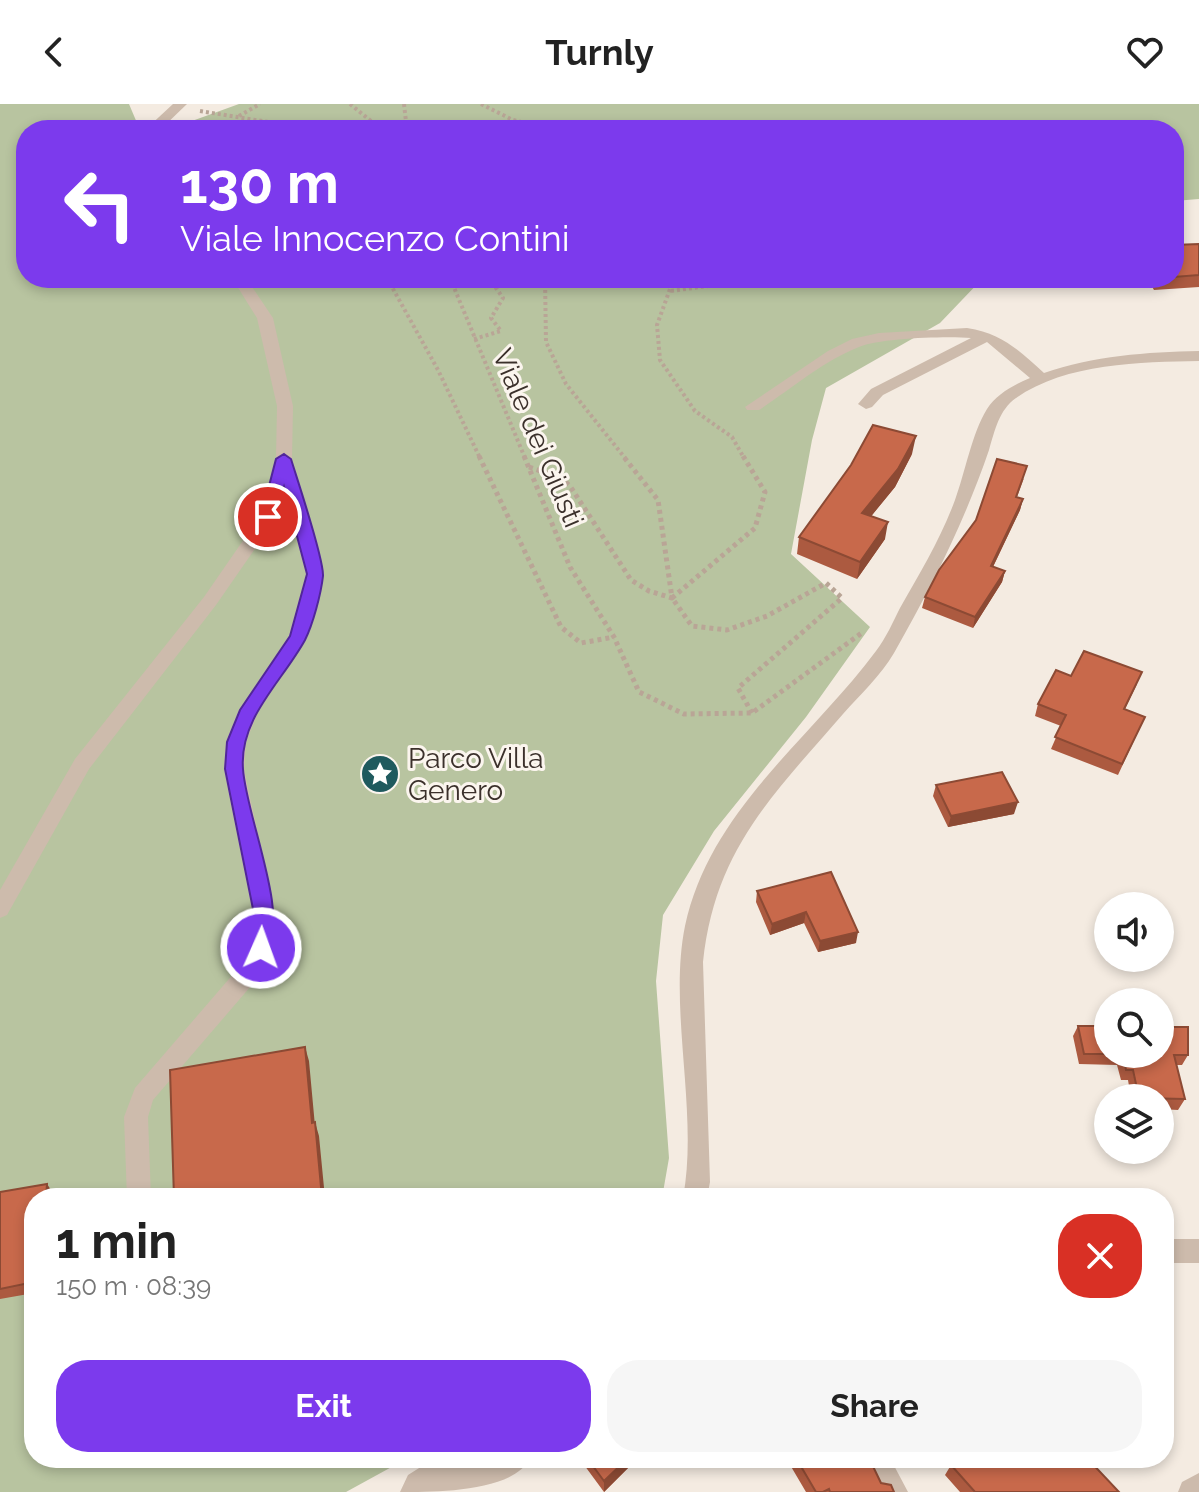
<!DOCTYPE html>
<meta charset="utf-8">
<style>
:root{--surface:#fff;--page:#f6f6f6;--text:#222;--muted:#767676;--accent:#7c3aed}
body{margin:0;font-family:Raleway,sans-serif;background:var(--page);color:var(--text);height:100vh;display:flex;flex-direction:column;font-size:30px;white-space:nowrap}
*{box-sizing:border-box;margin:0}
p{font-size:26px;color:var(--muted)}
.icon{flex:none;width:44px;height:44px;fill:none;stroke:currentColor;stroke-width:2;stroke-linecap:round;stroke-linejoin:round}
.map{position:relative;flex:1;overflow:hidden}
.details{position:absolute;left:24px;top:1084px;width:1150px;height:280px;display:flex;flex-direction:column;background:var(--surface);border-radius:32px;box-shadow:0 4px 12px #0003}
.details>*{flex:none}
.top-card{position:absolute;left:16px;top:16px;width:1168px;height:168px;border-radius:32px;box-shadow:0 4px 12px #0003;background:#7c3aed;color:#fff;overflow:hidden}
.tools{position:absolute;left:1094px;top:788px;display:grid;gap:16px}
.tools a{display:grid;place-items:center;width:80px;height:80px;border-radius:50%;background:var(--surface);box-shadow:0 4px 12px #0003;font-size:40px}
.pin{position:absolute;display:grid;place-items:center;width:68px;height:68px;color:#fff;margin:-34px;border:4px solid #fff;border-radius:50%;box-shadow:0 2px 8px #0007}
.me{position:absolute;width:88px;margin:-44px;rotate:2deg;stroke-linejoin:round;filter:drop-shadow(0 0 6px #0008)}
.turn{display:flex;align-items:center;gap:28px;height:168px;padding:0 32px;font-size:36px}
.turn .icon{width:104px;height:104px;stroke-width:2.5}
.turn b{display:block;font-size:56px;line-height:68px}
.round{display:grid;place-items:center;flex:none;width:84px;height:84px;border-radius:32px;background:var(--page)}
.overview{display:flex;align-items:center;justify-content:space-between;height:136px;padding:0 32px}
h1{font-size:48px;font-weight:700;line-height:60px}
.primary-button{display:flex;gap:16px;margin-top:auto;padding:16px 32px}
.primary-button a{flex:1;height:92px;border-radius:32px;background:var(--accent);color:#fff;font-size:32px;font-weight:700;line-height:92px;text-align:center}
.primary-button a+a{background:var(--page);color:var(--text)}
header{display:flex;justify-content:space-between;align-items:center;height:104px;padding:0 32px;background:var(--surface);font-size:36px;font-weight:700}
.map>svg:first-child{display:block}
.green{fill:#b8c4a0}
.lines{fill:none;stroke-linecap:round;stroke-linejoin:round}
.path-far1{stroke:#b9a596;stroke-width:4;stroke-dasharray:3 3;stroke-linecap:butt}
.path{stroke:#b9a596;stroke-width:5;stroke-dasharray:4 4;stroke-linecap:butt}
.minor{fill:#cdbbac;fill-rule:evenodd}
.wall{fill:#ac5a40}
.shaded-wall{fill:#8c4a34}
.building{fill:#c8694b;stroke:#8c4a34;stroke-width:2}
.route{fill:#7c3aed;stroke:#51269a;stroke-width:2}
.labels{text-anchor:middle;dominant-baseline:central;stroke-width:6;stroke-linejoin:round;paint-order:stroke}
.street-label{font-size:28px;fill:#3b302b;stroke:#fbf5ee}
.poi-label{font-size:28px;fill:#3b302b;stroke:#fbf5ee;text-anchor:start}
</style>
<header><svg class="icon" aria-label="back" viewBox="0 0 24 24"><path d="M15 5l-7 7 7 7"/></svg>Turnly<svg class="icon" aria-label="heart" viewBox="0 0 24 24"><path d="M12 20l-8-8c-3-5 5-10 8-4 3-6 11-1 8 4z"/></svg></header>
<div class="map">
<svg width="1199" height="1388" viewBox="0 0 1199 1388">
<rect width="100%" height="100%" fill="#f4ebe1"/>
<!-- green -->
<path class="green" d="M0,0H129L140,26H26V174H983L940,219L826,284L812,336L791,450L870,523L806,613L714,727L663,811L656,877L669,1054L662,1094H34V1354H408L346,1388H0Z
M239,0H1199V95L1174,97V26H167Z"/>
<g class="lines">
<!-- path-far1 -->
<path class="path-far1" d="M350,0L382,26
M404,0L407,26
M481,0L513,16L552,26
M200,7L268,18L291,26
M239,12L260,0
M387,174L438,266L480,354
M450,174L525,354
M545,174L546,238L566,280L625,354
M674,174L657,221L660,256L695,307L732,333L744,354
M671,187L708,182L721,174
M474,235L501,227L491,214L503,194L489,174"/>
<!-- path -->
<path class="path" d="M479,352L561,523L581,539L614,533
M524,352L570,463L614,533L639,588L684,610L752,609L863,528
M743,352L765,388L755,424L672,494L692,522L727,526L767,512L826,479L842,494L738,584L752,609
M529,363L561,374L570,382L631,476L649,487L672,494L658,396L623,352"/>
<!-- minor -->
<path class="minor" d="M173,0H187L160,26H145Z
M232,174H246L273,214L293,302L292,355L324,470L307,533L258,608L246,638L244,665L275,810L272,844L251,882L153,996L148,1013L151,1094H127L124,1013L135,984L235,868L250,843L253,810L224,665L226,638L239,606L289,532L306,470L284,386L277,413L216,501L89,665L7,811L0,814V786L75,655L204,493L260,412L276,355L277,302L257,214Z
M967,224C1003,230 1017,245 1044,269C1093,252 1147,248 1199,247V257C1141,258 1066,259 1016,294C999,306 995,326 989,346C964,419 932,482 894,549C881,571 860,591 843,610C773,691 715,745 703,858L710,1078L707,1094H683C699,1009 668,906 685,822C710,706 809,637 876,547C886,534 893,518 900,504C920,469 941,434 955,396C965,369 972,329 987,305C996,290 1015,280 1030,274L987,238L883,291L872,303L866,305L858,300L871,285L971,234C947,232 880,234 859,243C823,257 791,285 759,306H747L745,303L828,247L852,235L879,229Z
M1164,1135H1199V1159H1164Z
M435,1354H472L470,1360L491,1354H530C514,1388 436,1388 400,1388L408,1371Z
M862,1354H890L908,1388H879Z
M1199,1369V1388H1178L1182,1378Z"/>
</g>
<!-- wall -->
<path class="wall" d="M1199,140V183L1154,186L1147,174H1174V141Z
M912,350L895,383L871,412L885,435L857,475L797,450L799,433Z
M1024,374L1017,393L1023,395L1020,406L993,463L1005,467L1002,478L973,524L922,504L925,493Z
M1071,572L1137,580L1125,605L1145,613L1118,671L1051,645L1061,622L1035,612L1038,600Z
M936,681L1014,710L948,723L933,692Z
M831,768L856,839L818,848L804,819L770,831L756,798L757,787Z
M1078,922L1188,951L1182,961H1176L1185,995L1178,1006L1160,1005V994H1131L1128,976H1121L1117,961L1079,960L1073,932Z
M0,1088L53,1089L34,1094V1189L0,1195Z
M579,1354H638L604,1388Z
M786,1354H869L881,1379L894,1388H806Z
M944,1354H1087L1119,1388H960L945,1371L951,1361Z"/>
<!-- shaded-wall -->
<path class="shaded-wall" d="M916,332L912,350L895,383L860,426L862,409Z
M1023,395L1020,406L988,473L991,462Z
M888,418L885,435L857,475L860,458Z
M1005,467L1002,478L973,524L975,513Z
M1018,698L1014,710L948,723L951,712Z
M806,808L804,819L770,831L772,820Z
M858,828L856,839L818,848L820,837Z
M305,943L309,957L316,1033L312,1019Z
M315,1018L319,1032L325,1094H322Z
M47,1080L53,1089V1094H46Z
M628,1354H638L604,1388V1377Z"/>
<!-- building -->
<path class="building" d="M1199,140V171L1174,173V141Z
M873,321L916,332L898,365L862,409L888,418L860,458L799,433L851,361Z
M997,355L1027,362L1016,393L1023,395L991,462L1005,467L975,513L925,493L939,466L976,416Z
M1084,547L1142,568L1124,605L1145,613L1122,660L1055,633L1066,611L1038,600L1056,566L1071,572Z
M1002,668L1018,698L951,712L936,681Z
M831,768L858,828L820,837L806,808L772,820L757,787Z
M1078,922H1108V950H1160V923H1188V951H1174L1185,995L1139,994L1133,966H1126L1123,950H1084Z
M305,943L312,1019L315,1018L322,1094H174L170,966Z
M47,1080L46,1094H34V1178L0,1185V1088Z
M587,1354H628L604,1377Z
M796,1354H869L881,1379L891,1381L894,1388H830L829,1385L823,1388H816Z
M959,1354H1087L1119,1388H975L951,1361Z"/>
<!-- route -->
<path class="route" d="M284,350L291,355C298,378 324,455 323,472C321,490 313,520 305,536C282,578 239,614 243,665C246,712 289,808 268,850L261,852L254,850L251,844L254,810L225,665L227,638L240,606L290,532L307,470L284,383L274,416L268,418L261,413L276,355Z"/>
<!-- icons -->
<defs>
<g id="sight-disc" transform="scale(2)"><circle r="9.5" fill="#1f5a5e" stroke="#fbf5ee"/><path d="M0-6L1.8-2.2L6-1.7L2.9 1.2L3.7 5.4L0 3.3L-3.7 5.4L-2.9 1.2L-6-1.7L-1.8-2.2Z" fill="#fff"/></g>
</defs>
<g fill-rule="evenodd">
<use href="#sight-disc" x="380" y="670"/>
</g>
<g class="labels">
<!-- street labels -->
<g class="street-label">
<text transform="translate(538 334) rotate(67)">Viale dei Giusti</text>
</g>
<!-- poi labels -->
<g class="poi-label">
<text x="408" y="654">Parco Villa<tspan x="408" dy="32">Genero</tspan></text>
</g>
</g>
</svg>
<div class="tools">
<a><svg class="icon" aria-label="sound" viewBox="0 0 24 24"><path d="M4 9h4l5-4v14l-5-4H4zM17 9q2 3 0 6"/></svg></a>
<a><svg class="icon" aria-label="search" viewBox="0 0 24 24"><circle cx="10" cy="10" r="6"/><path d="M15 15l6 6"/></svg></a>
<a><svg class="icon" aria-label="layers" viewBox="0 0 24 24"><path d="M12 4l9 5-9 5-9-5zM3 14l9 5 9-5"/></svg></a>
</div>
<div class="pin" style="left:268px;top:413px;background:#d93025"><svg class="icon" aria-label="arrive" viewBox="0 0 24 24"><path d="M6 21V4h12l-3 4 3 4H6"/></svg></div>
<svg class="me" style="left:261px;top:844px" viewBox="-20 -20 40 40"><circle r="17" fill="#7c3aed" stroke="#fff" stroke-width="3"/><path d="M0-11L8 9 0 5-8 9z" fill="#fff"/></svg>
<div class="top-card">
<div class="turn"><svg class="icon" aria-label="left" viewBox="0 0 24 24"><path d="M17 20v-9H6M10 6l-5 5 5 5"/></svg><div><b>130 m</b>Viale Innocenzo Contini</div></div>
</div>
<section class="details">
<div class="overview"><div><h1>1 min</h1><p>150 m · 08:39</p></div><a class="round" style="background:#d93025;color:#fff"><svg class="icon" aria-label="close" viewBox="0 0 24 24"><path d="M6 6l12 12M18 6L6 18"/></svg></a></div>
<div class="primary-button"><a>Exit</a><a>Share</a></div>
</section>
</div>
